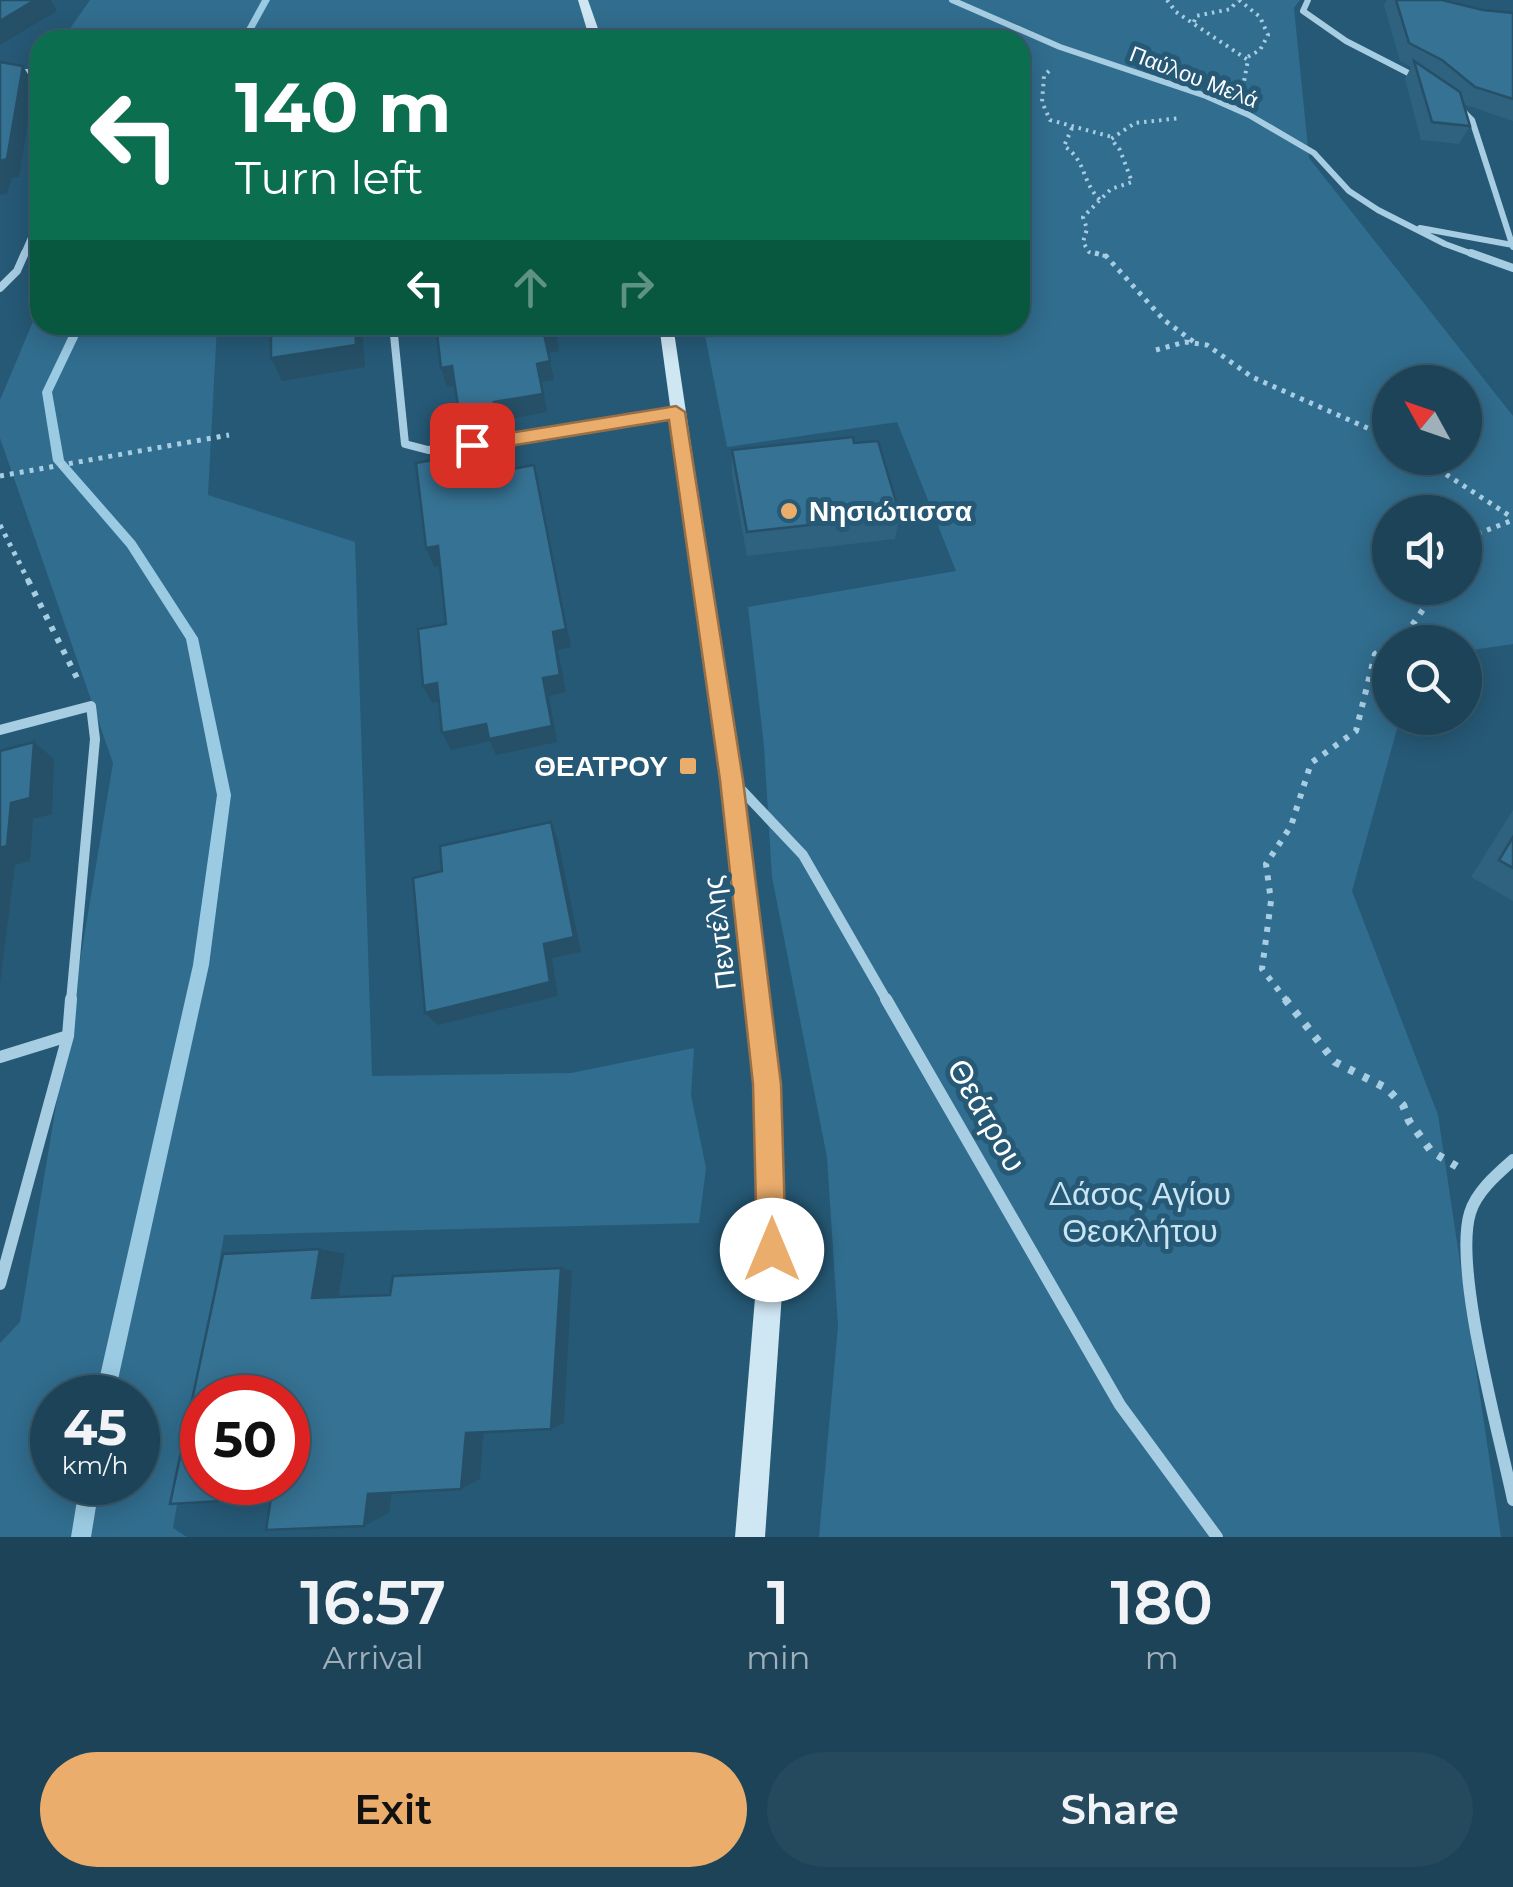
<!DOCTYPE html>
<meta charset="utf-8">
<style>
:root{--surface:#1c4358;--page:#254a5e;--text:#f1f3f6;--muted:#a0b0ba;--line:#3a5c6e;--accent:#ebad6c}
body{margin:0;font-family:Montserrat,sans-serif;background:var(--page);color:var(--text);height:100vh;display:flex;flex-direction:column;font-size:38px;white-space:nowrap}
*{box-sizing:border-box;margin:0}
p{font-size:32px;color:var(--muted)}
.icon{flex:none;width:55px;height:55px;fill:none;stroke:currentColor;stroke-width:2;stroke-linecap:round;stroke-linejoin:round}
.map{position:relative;height:1537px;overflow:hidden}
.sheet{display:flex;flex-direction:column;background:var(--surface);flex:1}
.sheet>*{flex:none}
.guide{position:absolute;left:30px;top:30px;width:1000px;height:305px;border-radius:30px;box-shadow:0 5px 25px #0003,0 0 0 2px var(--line);background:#0b6e4f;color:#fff;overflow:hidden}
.needle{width:65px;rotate:310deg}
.fabs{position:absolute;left:1372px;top:365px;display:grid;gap:20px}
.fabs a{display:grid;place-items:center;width:110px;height:110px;border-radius:50%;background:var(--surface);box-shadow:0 5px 25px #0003,0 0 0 2px var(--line);font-size:50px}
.speed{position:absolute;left:30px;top:1375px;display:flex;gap:20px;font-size:50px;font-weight:700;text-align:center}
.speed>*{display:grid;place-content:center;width:130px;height:130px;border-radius:50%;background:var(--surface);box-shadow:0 5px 25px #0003,0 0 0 2px var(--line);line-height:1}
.speed small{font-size:25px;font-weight:400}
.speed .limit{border:15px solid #d22;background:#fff;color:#111}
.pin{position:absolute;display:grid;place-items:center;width:85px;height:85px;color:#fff;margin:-42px;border-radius:20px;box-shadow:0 5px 15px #0006}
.me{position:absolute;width:110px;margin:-55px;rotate:0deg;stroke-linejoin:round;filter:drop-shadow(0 0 8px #0008)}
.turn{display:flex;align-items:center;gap:35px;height:210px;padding:0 40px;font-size:45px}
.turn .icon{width:130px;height:130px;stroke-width:2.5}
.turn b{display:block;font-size:70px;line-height:85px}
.lanes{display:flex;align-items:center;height:95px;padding:0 40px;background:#0003;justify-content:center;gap:50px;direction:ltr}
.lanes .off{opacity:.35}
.eta{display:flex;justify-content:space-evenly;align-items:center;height:170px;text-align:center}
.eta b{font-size:60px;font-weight:600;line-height:70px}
.primary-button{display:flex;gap:20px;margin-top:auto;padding:20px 40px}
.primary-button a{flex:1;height:115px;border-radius:60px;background:var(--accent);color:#111;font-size:40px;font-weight:600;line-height:115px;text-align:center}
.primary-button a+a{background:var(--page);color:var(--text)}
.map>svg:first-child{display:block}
.green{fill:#316d8e;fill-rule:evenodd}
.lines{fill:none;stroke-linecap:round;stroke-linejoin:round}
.stream{fill:#9bcbe3;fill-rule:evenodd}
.path-far3{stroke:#a7cde2;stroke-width:4;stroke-dasharray:2.5 5;stroke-linecap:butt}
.path-far2{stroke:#a7cde2;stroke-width:5;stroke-dasharray:4 6;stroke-linecap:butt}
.path-far1{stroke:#a7cde2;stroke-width:6;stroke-dasharray:5 8;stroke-linecap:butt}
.path{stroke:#a7cde2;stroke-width:8;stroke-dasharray:6 10;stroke-linecap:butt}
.minor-far3{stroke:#a7cde2;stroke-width:6}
.minor-far2{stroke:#a7cde2;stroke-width:8}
.minor-far1{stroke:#a7cde2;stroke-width:10}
.minor{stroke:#a7cde2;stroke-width:12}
.secondary{fill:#cfe6f3;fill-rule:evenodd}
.wall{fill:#2e627e}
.shaded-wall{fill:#265067}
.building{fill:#367293;stroke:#265067;stroke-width:2.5;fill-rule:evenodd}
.route{fill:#ebad6c;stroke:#997046;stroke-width:2.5}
.poi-dot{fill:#ebad6c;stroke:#265976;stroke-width:4}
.labels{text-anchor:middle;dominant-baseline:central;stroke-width:10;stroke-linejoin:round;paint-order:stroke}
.far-street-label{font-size:22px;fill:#fff;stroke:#265976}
.poi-label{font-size:28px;font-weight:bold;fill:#fff;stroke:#265976;text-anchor:start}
.street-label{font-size:28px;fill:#fff;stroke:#265976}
.near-street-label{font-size:32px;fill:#fff;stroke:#265976}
.near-park-label{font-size:32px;fill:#c9e4f2;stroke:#265976}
</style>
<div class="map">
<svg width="1513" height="1537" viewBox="0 0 1513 1537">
<rect width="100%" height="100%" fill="#265976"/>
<!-- green -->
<path class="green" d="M90,0H1300L1294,8L1309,158L1513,416V644L1465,651V642H1390V718H1400L1352,891L1438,1115L1501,1537H819L838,1326L827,1157L772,877L764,746L748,607L956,571L897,422L727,447L703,325H1020V40H626L624,35L593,40H62ZM1390,382H1465V458H1390ZM1390,512H1465V588H1390Z
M40,305V325H217L208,495L355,542L372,1076L571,1073L694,1048L691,1095L706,1168L699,1223L224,1235L173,1528L187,1537H0V1343L20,1322L113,763L0,438V400ZM52,1398H138V1482H52Z"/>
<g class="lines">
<!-- stream -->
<path class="stream" d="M262,0H270L248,40H240Z
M74,325H84L52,392L64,460L135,541L198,638L231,795L209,965L114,1398H95L193,965L217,795L186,639L127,547L53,461L42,392Z
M80,1482H100L91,1537H71Z"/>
<!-- path-far3 -->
<path class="path-far3" d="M1167,0L1176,12L1248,60L1243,87
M1239,0L1260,17L1268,35L1260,50L1246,58
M1194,22L1196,16L1231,9L1237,0
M1049,71L1044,76L1042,102L1050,120L1112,137
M1072,128L1064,146C1087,161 1081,181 1100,200
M1105,256L1089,252L1083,242L1087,229L1083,217L1111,189L1132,182L1120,150L1111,139L1135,123L1181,118"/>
<!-- path-far2 -->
<path class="path-far2" d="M1095,253L1106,256L1164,320L1194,342
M1156,350L1185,342L1207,345L1252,377L1390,438
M1421,458L1513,518
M0,476L229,435
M0,525L29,582
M1465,549L1477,534L1513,520"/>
<!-- path-far1 -->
<path class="path-far1" d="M28,580L78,680
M1394,642L1404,637L1424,608L1450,588
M1287,1001L1262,969L1271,901L1266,864L1291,826L1311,763L1356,731L1375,654L1390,645"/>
<!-- path -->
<path class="path" d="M1285,999L1335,1062L1386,1088L1403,1105L1409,1121L1431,1151L1461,1169"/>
<!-- minor-far3 -->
<path class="minor-far3" d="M952,0L1060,47L1206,96L1249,115L1314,153L1349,191L1378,210L1445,244L1478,256
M1308,0L1303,11L1346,41L1420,79
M0,72H40
M1458,106L1472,120L1513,247
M1420,228L1513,245
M23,256L40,217"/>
<!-- minor-far2 -->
<path class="minor-far2" d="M1471,253L1513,268
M0,288L17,271L25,253
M393,325L405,444L428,450L468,446
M490,442L676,412"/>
<!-- minor-far1 -->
<path class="minor-far1" d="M0,730L91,706L95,739L71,1001
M734,782L803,855L887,1001"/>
<!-- minor -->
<path class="minor" d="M886,999L1120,1405L1217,1537
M68,1036L71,999
M0,1057L68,1036L0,1284
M1513,1160C1497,1174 1476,1192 1470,1213C1453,1269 1500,1437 1513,1500"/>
<!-- secondary -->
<path class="secondary" d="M578,0H588L602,40H590Z
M659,325H673L741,780L779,1084L785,1250L765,1537H735L759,1250L755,1084L721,780Z"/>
</g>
<!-- wall -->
<path class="wall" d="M1387,0H1442L1483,10L1513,13V121L1463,104L1470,126L1459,144L1421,140L1405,79L1411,67L1400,61L1384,5Z
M854,443L900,515L895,539L747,556L732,475V450Z
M1513,810V901L1471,877Z"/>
<!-- shaded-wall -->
<path class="shaded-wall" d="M35,0H51L57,11L0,45V21Z
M23,66L34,84L19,177L12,178L7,194L0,195V161Z
M355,325H362L365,367L282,381L271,358Z
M556,332L559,351L548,353L544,334Z
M550,361L554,380L542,382L547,412L499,421L501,433H500L512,489L466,439L460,420L494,402L537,364Z
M452,366L458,385L447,387L441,368Z
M534,465L571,647L558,650L566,692L549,696L557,742L496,755L490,741L451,750L442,733L486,724L543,678L553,632Z
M438,546L446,565L434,567L426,548Z
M437,683L446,700L432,703L423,686Z
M34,742L54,759L52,814L33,819L30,861L15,865L0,984V848L11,803Z
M551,822L558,840L581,952L552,958L558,996L438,1025L425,1013L544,944Z
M320,1249L345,1254L338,1300L312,1298Z
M561,1268L572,1271L564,1423L551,1429Z
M484,1426L480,1479L461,1489L466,1433Z
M393,1483L389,1513L364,1526L368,1494Z"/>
<!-- building -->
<path class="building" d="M0,0H35L0,21Z
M1396,0H1442L1483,10L1513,13V99L1475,87L1442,60L1409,43Z
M1414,61L1460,92L1470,126L1432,122Z
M0,62L23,66L7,159L0,161Z
M271,325H355L356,345L271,358Z
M436,325H554L556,332L544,334L550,361L537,364L543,394L494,402L496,414L460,420L452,366L441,368Z
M498,428L506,470L534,465L566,629L553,632L560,675L543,678L552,726L489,739L486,724L442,733L437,683L423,686L418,629L446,624L438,546L426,548L416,463L460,455L459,445L463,444L461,434Z
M853,437L854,443L878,441L900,515L747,532L732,450Z
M34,742L30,798L11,803L7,846L0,848V751Z
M551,822L574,937L544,944L550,982L425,1013L413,878L442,871L440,846Z
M1513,837V868L1499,860Z
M320,1249L312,1298L390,1295L393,1276L561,1268L551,1429L466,1433L461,1489L368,1494L364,1526L266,1530L271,1498L170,1504L223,1254ZM202,1398H288V1482H202Z"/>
<!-- route -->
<path class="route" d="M676,406L685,412L743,780L781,1084L786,1250L782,1260L772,1264L761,1260L757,1250L753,1084L720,780L669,420L472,452L463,445L472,439Z"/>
<!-- markers -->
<g class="poi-dot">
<circle cx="789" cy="511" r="10"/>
<rect x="678" y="756" width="20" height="20" rx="5"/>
</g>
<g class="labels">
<!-- far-street labels -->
<g class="far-street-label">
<text transform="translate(1194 77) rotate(21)">Παύλου Μελά</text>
</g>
<!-- poi labels -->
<g class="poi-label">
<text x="809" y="511">Νησιώτισσα</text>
<text x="668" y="766" text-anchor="end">ΘΕΑΤΡΟΥ</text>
</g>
<!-- street labels -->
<g class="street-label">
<text transform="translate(719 933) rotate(-97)">Πεντέλης</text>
</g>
<!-- near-street labels -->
<g class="near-street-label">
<text transform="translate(987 1115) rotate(60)">Θεάτρου</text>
</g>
<!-- near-park labels -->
<g class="near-park-label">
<text x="1140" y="1193">Δάσος Αγίου<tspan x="1140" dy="37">Θεοκλήτου</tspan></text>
</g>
</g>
</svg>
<div class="fabs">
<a><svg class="needle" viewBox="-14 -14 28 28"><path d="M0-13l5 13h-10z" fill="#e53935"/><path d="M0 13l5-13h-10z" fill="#a0b0ba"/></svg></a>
<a><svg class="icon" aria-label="sound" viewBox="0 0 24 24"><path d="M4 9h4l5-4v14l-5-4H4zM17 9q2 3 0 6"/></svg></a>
<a><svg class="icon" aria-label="search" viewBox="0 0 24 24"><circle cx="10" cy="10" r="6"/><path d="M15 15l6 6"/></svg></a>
</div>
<div class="speed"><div>45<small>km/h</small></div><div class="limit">50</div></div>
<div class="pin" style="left:472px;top:445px;background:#d93025"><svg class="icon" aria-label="arrive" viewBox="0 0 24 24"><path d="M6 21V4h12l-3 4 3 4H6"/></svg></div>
<svg class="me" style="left:772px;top:1250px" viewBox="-20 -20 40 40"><circle r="19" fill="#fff"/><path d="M0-13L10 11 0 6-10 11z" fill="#ebad6c"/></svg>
<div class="guide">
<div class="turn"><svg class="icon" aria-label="left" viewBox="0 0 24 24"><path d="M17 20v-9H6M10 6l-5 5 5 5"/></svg><div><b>140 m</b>Turn left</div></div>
<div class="lanes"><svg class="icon" aria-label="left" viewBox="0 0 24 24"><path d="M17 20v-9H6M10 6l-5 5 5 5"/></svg><svg class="icon off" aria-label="ahead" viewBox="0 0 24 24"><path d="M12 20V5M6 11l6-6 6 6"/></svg><svg class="icon off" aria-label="right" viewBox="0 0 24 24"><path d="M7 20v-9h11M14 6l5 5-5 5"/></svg></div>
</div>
</div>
<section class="sheet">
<div class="eta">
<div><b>16:57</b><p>Arrival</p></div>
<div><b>1</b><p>min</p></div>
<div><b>180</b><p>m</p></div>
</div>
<div class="primary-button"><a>Exit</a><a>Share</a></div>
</section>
